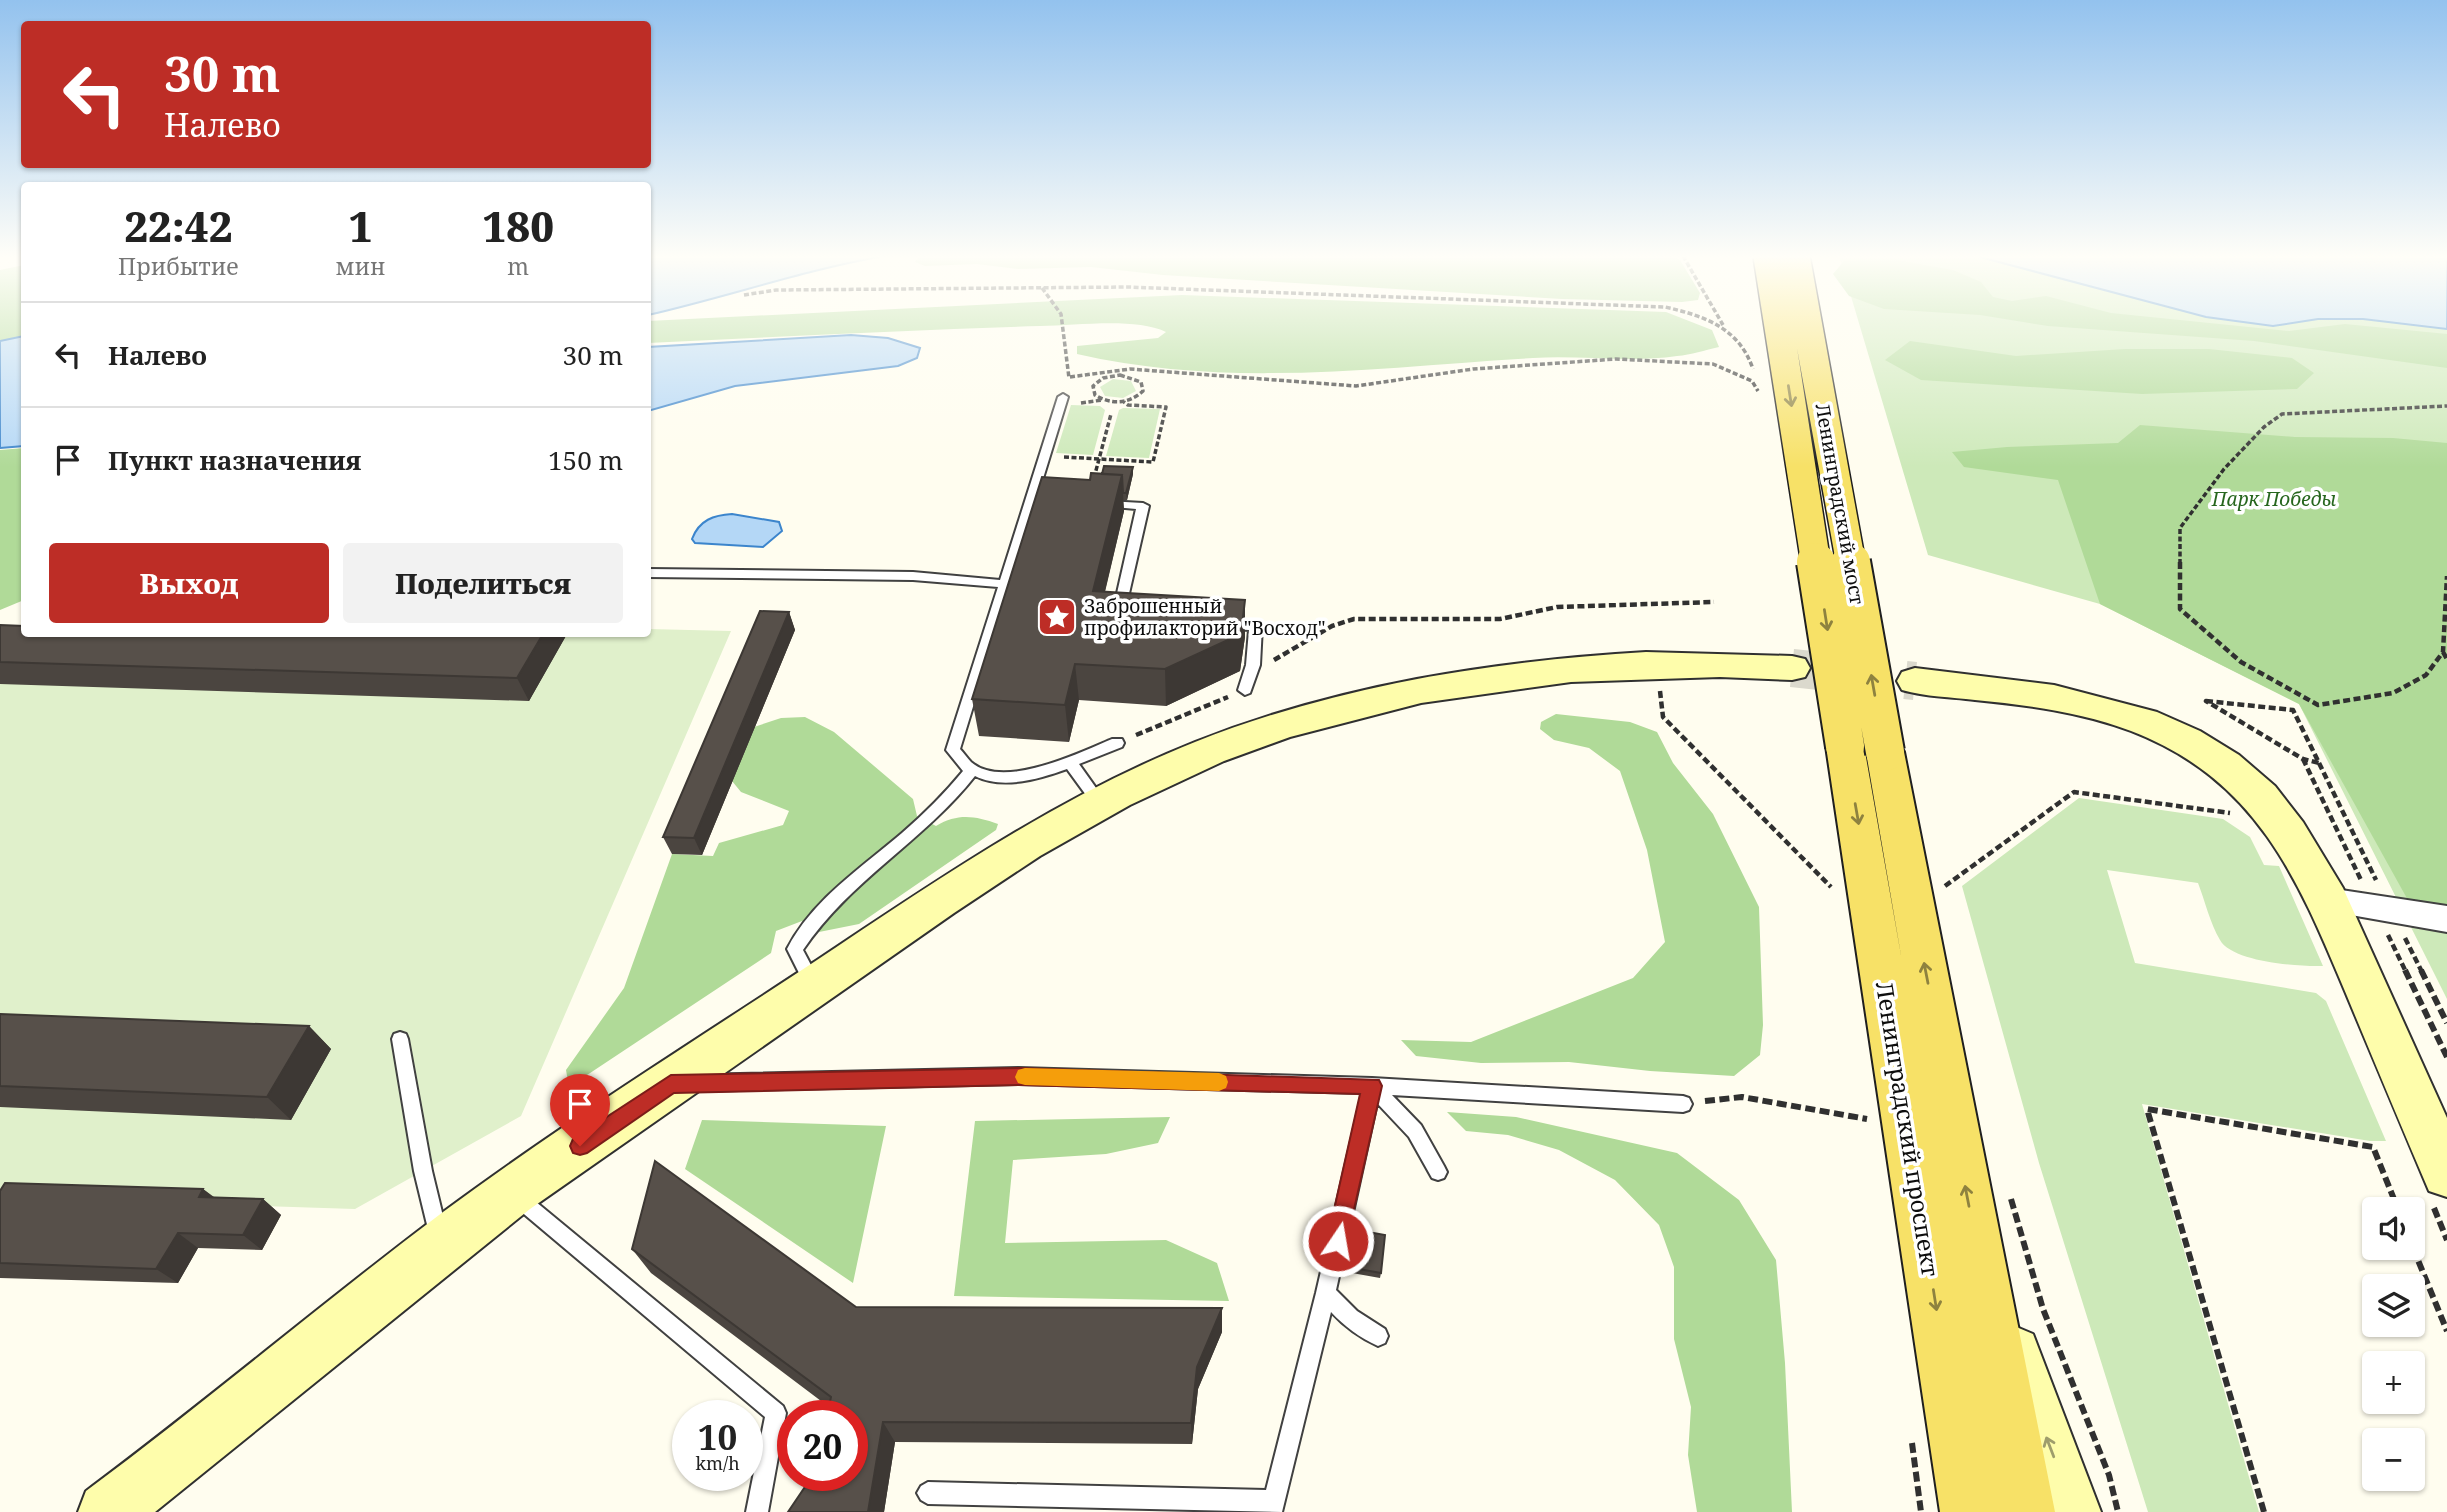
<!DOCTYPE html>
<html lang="ru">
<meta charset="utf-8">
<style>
:root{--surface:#fff;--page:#f2f2f2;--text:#222;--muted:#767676;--line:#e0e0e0;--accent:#bd2d26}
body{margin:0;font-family:"Noto Serif",serif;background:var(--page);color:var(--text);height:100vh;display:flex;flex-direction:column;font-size:26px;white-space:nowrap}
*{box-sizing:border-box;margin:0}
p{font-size:23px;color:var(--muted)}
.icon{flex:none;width:38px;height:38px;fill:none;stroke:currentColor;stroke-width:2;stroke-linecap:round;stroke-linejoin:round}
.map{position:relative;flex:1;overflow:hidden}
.panel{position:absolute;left:21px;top:182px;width:630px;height:455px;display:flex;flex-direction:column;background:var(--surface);border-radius:7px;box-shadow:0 2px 5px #0004}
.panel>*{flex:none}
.hud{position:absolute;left:21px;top:21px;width:630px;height:147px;border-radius:7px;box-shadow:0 2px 5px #0004;background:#bd2d26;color:#fff;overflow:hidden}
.controls{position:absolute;left:2362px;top:1197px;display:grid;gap:14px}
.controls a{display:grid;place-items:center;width:63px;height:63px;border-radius:7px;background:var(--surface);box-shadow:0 2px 5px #0004;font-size:35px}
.speed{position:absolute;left:672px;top:1400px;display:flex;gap:14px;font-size:35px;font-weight:700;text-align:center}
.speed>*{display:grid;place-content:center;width:91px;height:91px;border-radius:50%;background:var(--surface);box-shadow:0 2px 5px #0004;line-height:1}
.speed small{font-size:18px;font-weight:400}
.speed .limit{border:10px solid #d22;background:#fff;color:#111}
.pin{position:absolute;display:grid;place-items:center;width:60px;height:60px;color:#fff;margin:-72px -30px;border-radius:50% 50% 50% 0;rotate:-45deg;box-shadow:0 0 7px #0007}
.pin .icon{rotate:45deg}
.me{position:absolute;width:77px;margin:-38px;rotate:12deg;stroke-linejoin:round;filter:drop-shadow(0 0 5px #0008)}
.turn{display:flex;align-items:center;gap:24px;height:147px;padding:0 28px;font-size:32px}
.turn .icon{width:91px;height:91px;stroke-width:2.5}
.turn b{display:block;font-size:49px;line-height:60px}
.eta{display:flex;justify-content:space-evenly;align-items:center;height:119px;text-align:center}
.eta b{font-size:42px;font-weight:800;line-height:49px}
.cta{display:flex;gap:14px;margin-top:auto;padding:14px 28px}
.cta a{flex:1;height:80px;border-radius:7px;background:var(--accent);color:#fff;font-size:28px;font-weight:800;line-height:80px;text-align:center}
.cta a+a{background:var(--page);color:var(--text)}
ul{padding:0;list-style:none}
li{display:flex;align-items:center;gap:21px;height:105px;padding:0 28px;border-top:2px solid var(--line)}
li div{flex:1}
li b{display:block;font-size:26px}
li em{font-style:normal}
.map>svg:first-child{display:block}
.green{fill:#cde9b9}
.forest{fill:#b0da98}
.pitch{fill:#e0f0cb}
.water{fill:#b4d7f6;stroke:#3c85cc;stroke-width:2}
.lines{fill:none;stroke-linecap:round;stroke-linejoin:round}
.secondary-tunnel{stroke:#dbd9cd;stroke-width:38;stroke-dasharray:38 19;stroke-linecap:butt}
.lane-casing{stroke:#414141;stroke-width:4}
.street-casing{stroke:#414141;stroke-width:4}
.secondary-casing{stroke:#303030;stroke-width:4}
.primary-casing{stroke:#1f1f1f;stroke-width:4}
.path-far2{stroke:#303030;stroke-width:3.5;stroke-dasharray:5 2.5;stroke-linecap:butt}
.path-far1{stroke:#303030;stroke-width:4.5;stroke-dasharray:7 3.5;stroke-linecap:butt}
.path{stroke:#303030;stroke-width:6;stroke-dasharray:10 4.5;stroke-linecap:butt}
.lane{fill:#fff;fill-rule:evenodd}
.street{fill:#fff;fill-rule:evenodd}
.secondary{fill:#fefdab;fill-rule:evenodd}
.primary{fill:#f7e167;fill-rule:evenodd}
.primary-bridge-far1-casing{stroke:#1f1f1f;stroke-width:32;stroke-linecap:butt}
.primary-bridge-casing{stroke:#1f1f1f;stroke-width:42;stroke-linecap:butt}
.primary-bridge-far1{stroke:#f7e167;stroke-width:29}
.primary-bridge{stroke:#f7e167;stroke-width:38}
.wall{fill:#4b4540}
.shaded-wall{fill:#3d3834}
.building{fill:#57504a;stroke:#3d3834;stroke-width:2}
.oneway{stroke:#8e823f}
.oneway2{stroke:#9e9d6c}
.route{fill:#bd2d26;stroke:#7b1d19;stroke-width:2}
.slow{fill:#f59e0b}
.labels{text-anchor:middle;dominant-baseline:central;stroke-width:7;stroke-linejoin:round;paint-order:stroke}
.park-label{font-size:19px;font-style:italic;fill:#27661e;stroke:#fff}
.street-label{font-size:19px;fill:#0e0e0e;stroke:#fff}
.poi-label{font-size:19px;fill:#0e0e0e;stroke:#fff;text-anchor:start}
.near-street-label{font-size:23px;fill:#0e0e0e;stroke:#fff}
</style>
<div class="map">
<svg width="2447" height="1512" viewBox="0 0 2447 1512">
<rect width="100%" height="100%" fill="#fffdef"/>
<!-- green -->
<path class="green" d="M1839,256H1976L2206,317L2273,326L2318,319H2364L2447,329V999L2299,704L2100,604L1928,555Z
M1113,379L1131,381L1136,391L1123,398L1105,396L1100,387Z
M1071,405L1100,406L1105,410L1093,455L1056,453Z
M1123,408L1160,409L1149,458L1106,456L1119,410Z
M2079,798L2223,819L2250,837L2264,865L2279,866L2323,966C2299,967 2232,962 2220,940C2210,923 2205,901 2198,883L2107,870L2135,963L2316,993L2326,1001L2386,1141H2370L2142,1104L2259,1512H2148L2039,1163L1962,886Z"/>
<!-- forest -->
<path class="forest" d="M919,256H1672L1680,260L1700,293L1698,300L1682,302L1562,299L1163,275L1091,267L1018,269L977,264L925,266L915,262Z
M1891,259L1953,270L1981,282L1993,297L2012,301L2046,296L2111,313L2289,331L2345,324L2447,334V368L2254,341L2048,326L1980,315L1884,309L1849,296L1833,274L1844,261Z
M24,265V336L0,341V270Z
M1182,295L1666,312L1712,330L1719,347C1705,350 1691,355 1677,356C1630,363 1581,355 1533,358C1380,367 1229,389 1077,354V346L1158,338L1166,332C1134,317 1076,326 1040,326C909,330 778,337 648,343V321Z
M1910,341L2016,356L2125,349H2209L2292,358L2314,373L2297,389L2142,394L1921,380L1885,360Z
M2140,425L2295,437L2393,438L2447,443V913L2409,902L2299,704L2100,604L2058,480L1964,467L1952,452L2007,447L2118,443Z
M24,448V600L0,610V450Z
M1556,714L1630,722L1657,732L1673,763L1713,814L1759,907L1763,1025L1760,1055L1734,1076L1650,1071L1569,1062L1481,1063L1416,1056L1401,1040L1471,1042L1633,978L1665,942L1647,850L1620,771L1589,748L1554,740L1540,729L1541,722Z
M805,717L834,732L913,799L917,816L936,826C958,813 975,816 998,824L996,830L859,924L809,934L802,921L776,931L771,953L569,1087L566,1070L624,988L672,854L713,856L719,843L783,825L789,811L741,792L732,781L754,727L781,718Z
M1447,1112L1516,1117L1677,1153L1739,1200L1776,1260L1785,1363L1792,1512H1697L1688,1455L1691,1407L1674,1339V1267L1659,1225L1615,1180L1559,1150L1508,1135L1466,1131Z
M1170,1117L1158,1143L1106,1154L1013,1160L1005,1243L1166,1240L1217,1263L1229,1301L954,1296L975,1121Z
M702,1120L886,1126L853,1283L685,1169Z"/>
<!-- pitch -->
<path class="pitch" d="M648,629L731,631L521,1116L355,1209L0,1198V646L276,634H648Z"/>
<!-- water -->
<path class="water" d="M648,256H884C804,270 727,297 648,315Z
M1976,256H2447V329L2363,319H2318L2273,326L2206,317Z
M851,335L888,338L920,348L917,358L898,366L735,386L648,411V347Z
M24,336V446L0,448V341Z
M732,514L779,522L782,531L763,547L695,543L692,539C699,520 714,515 732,514Z"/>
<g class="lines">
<!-- secondary-tunnel -->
<path class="secondary-tunnel" d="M1792,668L1915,681"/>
<!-- lane casing -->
<g class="lane-casing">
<path id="lane" d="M1063,394L1068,397L960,749C964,753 967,758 971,762C1003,790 1079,753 1112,739H1122L1124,743L1122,747L1079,764L1106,802L1104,806H1094L1067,769C1039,779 1003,790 975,776C924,841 849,881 803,950L821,984L819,989L813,991L807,989L787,949C812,900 861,868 902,833C924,814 944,794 963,771L946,750L998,587L913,580L648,577V569L913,572L1000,580L1058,397Z
M1107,501L1143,503L1149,506L1125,611L1119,615L1113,611L1136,509L1103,506V502Z
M1225,621L1256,622L1262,626L1260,665L1250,693L1245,695L1238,690L1246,665L1249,630L1220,628L1219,625L1220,622Z
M400,1032L406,1034L408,1039L432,1171L448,1237L446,1243L439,1246L432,1243L430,1237L414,1171L392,1039L394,1034Z
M1019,1068L1372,1078L1683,1096L1689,1098L1692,1104L1689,1110L1683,1112L1392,1095L1421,1125L1444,1166L1447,1172L1444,1178L1438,1180L1432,1178L1409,1137L1377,1103L1336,1290L1357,1311L1385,1329L1388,1336L1385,1343L1378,1346C1360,1338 1344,1326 1331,1312L1282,1512L928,1504L921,1500L917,1493L921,1486L928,1482L1266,1490L1316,1293L1362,1093L1019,1084L691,1091L685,1088L682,1083L685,1078L691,1075Z
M518,1189L524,1192L783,1406L786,1413L768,1512H746L765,1417L512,1204L509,1198L512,1192Z"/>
</g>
<!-- street casing -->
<g class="street-casing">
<path id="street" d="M2328,888L2447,906V932L2317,909L2313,900L2317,891Z"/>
</g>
<!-- secondary casing -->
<g class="secondary-casing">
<path id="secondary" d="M1646,652L1792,656L1805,659L1810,668L1805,677L1792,680L1720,677L1571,682L1421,703L1290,737L1224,761L1130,805L1040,856L954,913L530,1209L155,1512H78L86,1491C207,1401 322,1303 443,1212C562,1124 688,1045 811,964C934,882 1057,797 1195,742C1339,685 1492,661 1646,652Z
M1915,668L2054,685L2157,712L2200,731L2239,755L2275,786L2303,822L2343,888L2447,1118V1197L2429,1191C2401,1126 2374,1061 2347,996C2298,879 2258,780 2131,731C2081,712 2027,705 1975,700C1951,697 1926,697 1902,690L1897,681L1902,672Z
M2014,1326L2033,1334L2101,1512H2043L1987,1353L1995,1334Z"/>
</g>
<!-- primary casing -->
<g class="primary-casing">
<path id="primary" d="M1845,732L1859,736L1864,746L1902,961L1866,752L1871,742L1885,738L1899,742L1904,752L2055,1512H1940L1826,746L1831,736Z"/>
</g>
<!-- path-far2 -->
<path class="path-far2" d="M1683,256L1723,325
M1042,288L1061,314L1069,378
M744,295L776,290L1128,287L1665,307C1705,316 1739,328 1753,369
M1120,375L1141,382L1143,391C1129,404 1111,405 1095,395L1093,386L1103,378Z
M1070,377L1130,369L1356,386L1473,369L1616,359L1713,364L1752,381L1758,391
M1081,403L1102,400
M1064,457L1153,462L1166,407L1128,405L1124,402
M1094,478L1111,414
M2180,564V528L2224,469L2264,427L2282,414L2447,406"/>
<!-- path-far1 -->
<path class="path-far1" d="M2180,562V609L2241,662L2318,705L2393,693L2426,675L2443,652L2447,576
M2443,652L2447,659
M1274,660L1332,626L1354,619H1500L1557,607L1714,602
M1660,691L1663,717L1831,887
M2206,701L2293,710L2319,763L2303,759Z
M1136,735L1228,697
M2303,759L2361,880
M2319,763L2376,880
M1945,886L2074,792L2230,813
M2388,935L2406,972
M2405,938L2422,972"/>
<!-- path -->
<path class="path" d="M2405,970L2447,1057
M2421,970L2447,1023
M1705,1101L1742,1097L1867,1119
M2011,1199L2043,1309L2109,1475L2118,1512
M2434,1208L2447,1240
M2413,1248L2447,1331
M1912,1443L1921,1512
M2264,1512L2147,1109L2373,1147L2398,1209"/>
<!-- lane -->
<use href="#lane" class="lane"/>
<!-- street -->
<use href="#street" class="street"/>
<!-- secondary -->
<use href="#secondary" class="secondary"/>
<!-- primary -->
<use href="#primary" class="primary"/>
<!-- primary-bridge-far1 casing -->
<g class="primary-bridge-far1-casing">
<path id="primary-bridge-far1" d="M1768,256L1816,564
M1795,256L1851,564"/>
</g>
<!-- primary-bridge casing -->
<g class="primary-bridge-casing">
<path id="primary-bridge" d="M1816,562L1845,746
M1851,562L1885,752"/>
</g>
<!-- primary-bridge-far1 -->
<use href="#primary-bridge-far1" class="primary-bridge-far1"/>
<!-- primary-bridge -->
<use href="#primary-bridge" class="primary-bridge"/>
</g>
<!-- wall -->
<path class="wall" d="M1133,474L1127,500H1123L1124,511L1105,592L1245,637L1240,671L1166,706L1079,700L1069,742L979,736L972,699L1090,480Z
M789,612L795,630L702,855L672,854L663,837Z
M0,625L24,634H567L529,701L0,684Z
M0,1014L309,1026L331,1049L291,1120L0,1107Z
M203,1189L214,1197L263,1199L281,1215L262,1250L198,1248L178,1283L0,1278V1191Z
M1357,1230L1381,1273L1380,1278L1352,1273Z
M632,1249L856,1307L1222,1332L1198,1389L1192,1444L895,1442L884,1512H788L852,1475L829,1407L651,1273Z"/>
<!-- shaded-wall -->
<path class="shaded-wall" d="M1133,467V474L1127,500L1126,493Z
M1122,475L1124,511L1096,628L1093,591Z
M1245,600V637L1240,671L1166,706L1165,669Z
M789,612L795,630L702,855L694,838Z
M543,634H567L529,701L517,678Z
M1075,664L1079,700L1069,742L1065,705Z
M309,1026L331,1049L291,1120L267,1097Z
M203,1189L223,1205L199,1197Z
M263,1199L281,1215L262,1250L243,1235Z
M178,1233L198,1248L178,1283L156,1269Z
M1222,1308V1332L1198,1389L1192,1444L1191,1423L1197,1367Z
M883,1422L895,1442L884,1512H868Z"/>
<!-- building -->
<path class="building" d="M1104,466L1133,467L1126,493H1123L1122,475L1102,474Z
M1091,473L1122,475L1093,591L1245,600L1241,634L1165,669L1075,664L1065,705L972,699L1042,477L1090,480Z
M760,611L789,612L694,838L663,837Z
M0,625L24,626V634H543L517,678L0,662Z
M0,1014L309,1026L267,1097L0,1086Z
M655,1161L856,1307L1222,1308L1197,1367L1191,1423L883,1422L868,1512H788L813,1475H852V1416H827L831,1397L632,1249Z
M5,1183L203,1189L199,1197L263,1199L243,1235L178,1233L156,1269L0,1263V1191Z
M1357,1230L1385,1235L1381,1273L1353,1268Z"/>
<!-- one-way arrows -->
<defs><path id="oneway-shaft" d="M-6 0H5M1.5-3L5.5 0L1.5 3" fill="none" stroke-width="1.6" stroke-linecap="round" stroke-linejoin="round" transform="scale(1.75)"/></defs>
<g class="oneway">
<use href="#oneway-shaft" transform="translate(1790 396) rotate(81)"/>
<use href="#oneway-shaft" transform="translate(1826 620) rotate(81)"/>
<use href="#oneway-shaft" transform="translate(1873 685) rotate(-100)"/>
<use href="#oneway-shaft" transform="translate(1857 814) rotate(80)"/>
<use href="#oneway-shaft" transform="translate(1926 973) rotate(-101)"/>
<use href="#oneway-shaft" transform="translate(1967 1196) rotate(-101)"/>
<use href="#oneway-shaft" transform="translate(1935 1300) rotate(81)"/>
</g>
<use class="oneway2" href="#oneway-shaft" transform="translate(2050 1447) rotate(-111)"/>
<!-- sky -->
<linearGradient id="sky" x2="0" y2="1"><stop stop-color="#93c2ee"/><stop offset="0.55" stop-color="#fffef8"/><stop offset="1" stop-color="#fffef8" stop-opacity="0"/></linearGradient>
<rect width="2447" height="467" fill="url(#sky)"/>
<!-- route -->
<path class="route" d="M1019,1068L1379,1080L1382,1086L1345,1249L1338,1252L1330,1249L1327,1241L1360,1094L1019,1085L674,1093L587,1153L580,1155L573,1153L570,1146L573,1139L671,1075Z"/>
<!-- slow -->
<path class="slow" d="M1025,1068L1219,1073L1226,1076L1228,1082L1226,1088L1219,1091L1025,1085L1018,1083L1015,1077L1018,1070Z"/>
<!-- icons -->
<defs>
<g id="sight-square" transform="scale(2.0125)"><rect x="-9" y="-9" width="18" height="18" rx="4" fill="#bd2d26" stroke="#fff"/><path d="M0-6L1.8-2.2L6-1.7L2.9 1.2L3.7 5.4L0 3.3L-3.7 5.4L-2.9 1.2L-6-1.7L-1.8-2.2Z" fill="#fff"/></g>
</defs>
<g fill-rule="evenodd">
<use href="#sight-square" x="1057" y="617"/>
</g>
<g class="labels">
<!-- park labels -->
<g class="park-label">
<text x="2274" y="499">Парк Победы</text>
</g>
<!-- street labels -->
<g class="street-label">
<text transform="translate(1840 504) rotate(80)">Ленинградский мост</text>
</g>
<!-- poi labels -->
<g class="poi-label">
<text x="1084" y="606">Заброшенный<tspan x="1084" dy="22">профилакторий "Восход"</tspan></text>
</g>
<!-- near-street labels -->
<g class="near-street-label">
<text transform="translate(1908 1129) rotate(81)">Ленинградский проспект</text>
</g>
</g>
</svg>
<div class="controls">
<a><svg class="icon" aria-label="sound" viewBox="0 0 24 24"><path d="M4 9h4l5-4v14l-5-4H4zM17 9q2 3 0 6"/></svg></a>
<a><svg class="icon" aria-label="layers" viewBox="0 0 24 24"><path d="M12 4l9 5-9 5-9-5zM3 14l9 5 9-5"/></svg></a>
<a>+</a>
<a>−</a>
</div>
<div class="speed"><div>10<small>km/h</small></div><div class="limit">20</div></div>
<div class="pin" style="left:580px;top:1146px;background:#d93025"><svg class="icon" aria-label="arrive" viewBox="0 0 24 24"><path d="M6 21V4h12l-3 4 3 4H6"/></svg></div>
<svg class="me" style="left:1338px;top:1241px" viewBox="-20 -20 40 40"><circle r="17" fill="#bd2d26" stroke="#fff" stroke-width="3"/><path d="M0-11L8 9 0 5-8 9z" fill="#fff"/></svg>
<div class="hud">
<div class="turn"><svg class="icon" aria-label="left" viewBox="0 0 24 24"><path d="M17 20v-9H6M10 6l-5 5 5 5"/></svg><div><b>30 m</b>Налево</div></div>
</div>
<section class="panel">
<div class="eta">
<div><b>22:42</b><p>Прибытие</p></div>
<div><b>1</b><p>мин</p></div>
<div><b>180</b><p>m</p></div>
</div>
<ul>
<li><svg class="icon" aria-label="left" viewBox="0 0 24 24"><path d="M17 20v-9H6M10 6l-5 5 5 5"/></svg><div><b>Налево</b></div><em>30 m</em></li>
<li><svg class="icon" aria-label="arrive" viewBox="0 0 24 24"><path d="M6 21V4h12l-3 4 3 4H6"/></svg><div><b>Пункт назначения</b></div><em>150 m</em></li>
</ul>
<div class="cta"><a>Выход</a><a>Поделиться</a></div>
</section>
</div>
